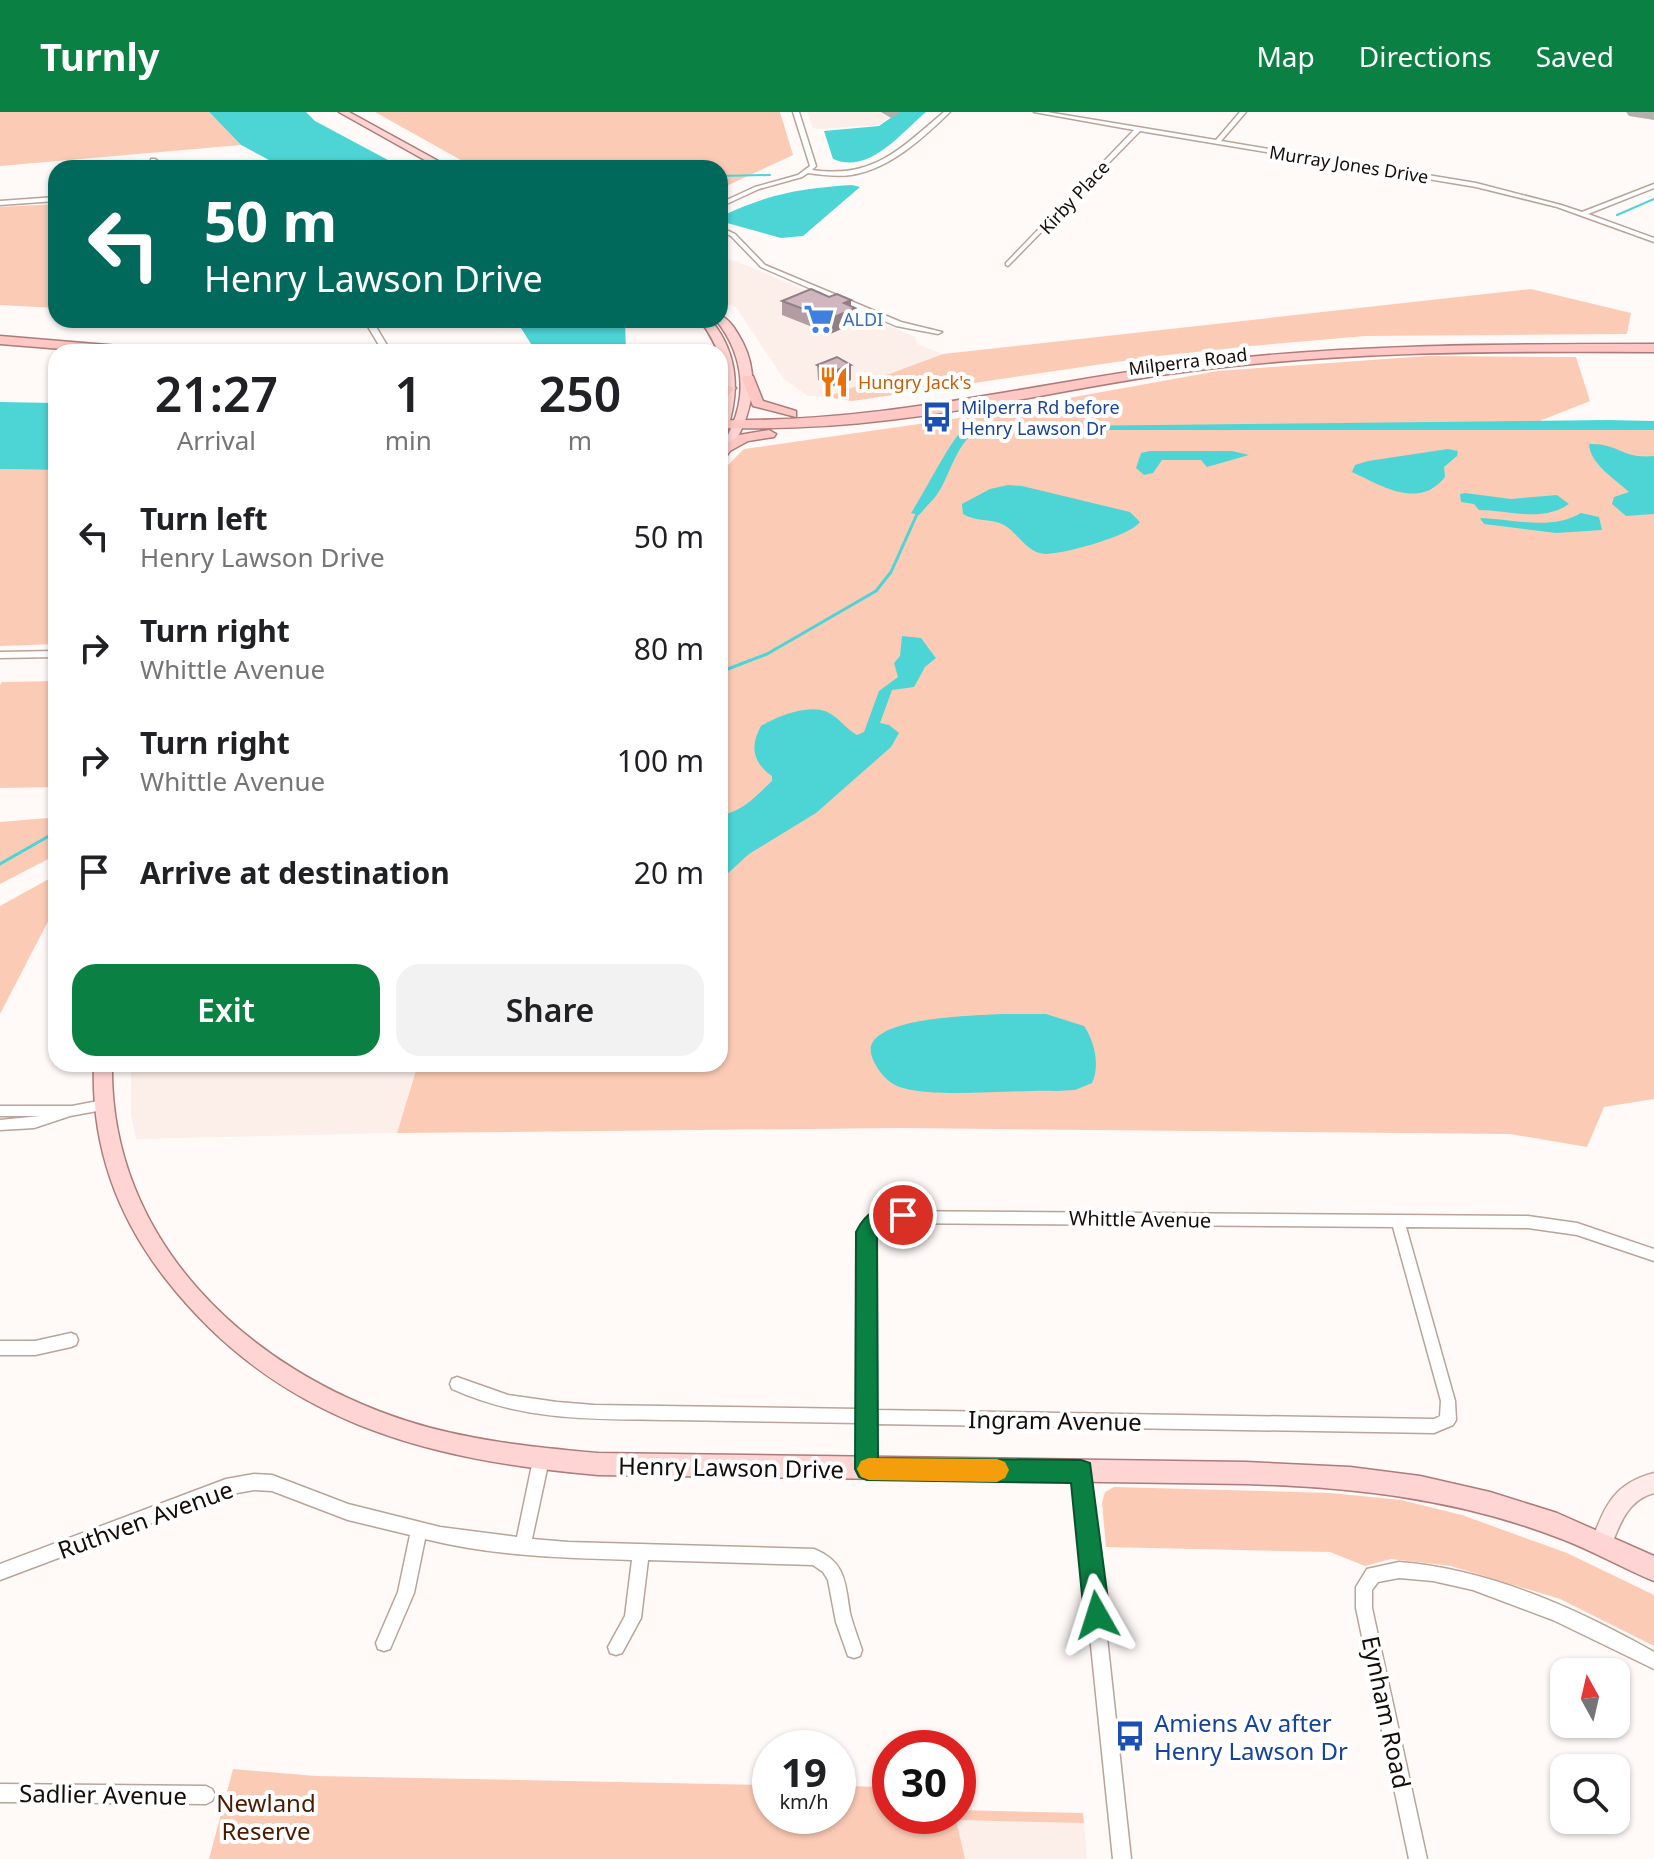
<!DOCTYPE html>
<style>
:root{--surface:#fff;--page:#f2f2f2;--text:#202124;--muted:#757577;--accent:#0b8043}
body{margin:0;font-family:"Noto Sans",sans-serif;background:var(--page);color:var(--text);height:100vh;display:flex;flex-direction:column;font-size:30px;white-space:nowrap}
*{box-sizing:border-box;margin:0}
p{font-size:26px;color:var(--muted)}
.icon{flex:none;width:44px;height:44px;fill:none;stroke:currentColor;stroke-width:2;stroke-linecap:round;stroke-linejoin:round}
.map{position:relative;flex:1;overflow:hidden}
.drawer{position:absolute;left:48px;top:232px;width:680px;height:728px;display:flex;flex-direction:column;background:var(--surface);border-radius:24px;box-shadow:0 2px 6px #0004}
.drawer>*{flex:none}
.top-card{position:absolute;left:48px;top:48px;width:680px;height:168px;border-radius:24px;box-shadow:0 2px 6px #0004;background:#00695c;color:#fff;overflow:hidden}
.needle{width:52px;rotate:352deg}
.controls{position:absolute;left:1550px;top:1546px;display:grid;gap:16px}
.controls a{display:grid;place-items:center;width:80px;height:80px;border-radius:16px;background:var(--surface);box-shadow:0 2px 6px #0004;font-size:40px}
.speed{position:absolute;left:752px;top:1618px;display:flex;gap:16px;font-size:40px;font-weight:700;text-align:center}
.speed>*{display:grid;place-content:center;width:104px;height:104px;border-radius:50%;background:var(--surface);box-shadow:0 2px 6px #0004;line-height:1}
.speed small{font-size:20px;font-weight:400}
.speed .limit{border:12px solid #d22;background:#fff;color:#111}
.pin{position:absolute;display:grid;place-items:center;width:68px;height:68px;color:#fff;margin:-34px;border:4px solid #fff;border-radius:50%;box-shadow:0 2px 8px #0007}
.me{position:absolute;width:88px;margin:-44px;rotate:354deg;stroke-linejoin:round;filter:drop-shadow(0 0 6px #0008)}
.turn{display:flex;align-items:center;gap:28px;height:168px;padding:0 24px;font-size:36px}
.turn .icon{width:104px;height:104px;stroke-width:2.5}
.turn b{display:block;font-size:56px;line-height:68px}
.eta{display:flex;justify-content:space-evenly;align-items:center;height:136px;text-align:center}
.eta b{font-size:48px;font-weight:600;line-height:56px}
.cta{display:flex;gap:16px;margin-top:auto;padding:16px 24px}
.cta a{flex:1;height:92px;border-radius:24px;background:var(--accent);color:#fff;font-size:32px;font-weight:600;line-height:92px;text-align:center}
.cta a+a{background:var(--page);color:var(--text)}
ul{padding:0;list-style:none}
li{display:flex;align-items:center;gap:24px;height:112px;padding:0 24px}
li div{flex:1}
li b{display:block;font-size:30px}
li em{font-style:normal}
header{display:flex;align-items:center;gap:48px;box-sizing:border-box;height:112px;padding:0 40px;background:var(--accent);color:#fff}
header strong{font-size:38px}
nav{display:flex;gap:44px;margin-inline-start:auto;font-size:28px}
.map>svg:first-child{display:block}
.built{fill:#fceee9}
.green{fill:#fccbb6}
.water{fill:#4dd4d5}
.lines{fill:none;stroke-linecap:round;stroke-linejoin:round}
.stream-far1{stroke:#4dd4d5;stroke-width:2}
.stream{stroke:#4dd4d5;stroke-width:3}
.taxiway{fill:#b6b0ad;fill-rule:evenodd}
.minor-casing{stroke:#baa398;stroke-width:3}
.secondary-casing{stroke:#baa398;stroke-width:3}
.primary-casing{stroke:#ab7c79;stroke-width:3}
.trunk-casing{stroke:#ab7c79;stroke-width:3}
.minor{fill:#fff;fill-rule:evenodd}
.secondary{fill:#feeae9;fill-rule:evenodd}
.primary{fill:#fed5d3;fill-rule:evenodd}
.trunk{fill:#fec7c4;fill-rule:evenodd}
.wall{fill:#b39da3}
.shaded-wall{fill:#927f85}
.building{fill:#d0b6be;stroke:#927f85;stroke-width:2}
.route{fill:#0b8043;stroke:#07532c;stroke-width:2}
.slow{fill:#f59e0b}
.labels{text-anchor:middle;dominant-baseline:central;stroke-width:8;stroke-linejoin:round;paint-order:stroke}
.far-street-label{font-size:18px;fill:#140c09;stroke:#fff}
.far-shop-label{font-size:18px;fill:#366cbe;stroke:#fff;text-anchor:start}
.far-food-label{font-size:18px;fill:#c56008;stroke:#fff;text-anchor:start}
.far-transit-label{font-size:18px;fill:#164399;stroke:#fff;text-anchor:start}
.street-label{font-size:20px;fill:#140c09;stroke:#fff}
.near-street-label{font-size:24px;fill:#140c09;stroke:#fff}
.near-transit-label{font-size:24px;fill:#164399;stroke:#fff;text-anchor:start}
.near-park-label{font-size:24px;fill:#4d1900;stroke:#fff}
</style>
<header>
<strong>Turnly</strong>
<nav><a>Map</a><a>Directions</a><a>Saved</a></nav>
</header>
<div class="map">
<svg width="1654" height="1747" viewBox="0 0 1654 1747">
<rect width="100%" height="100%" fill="#fffaf8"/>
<!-- built -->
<path class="built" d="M807,0H896L879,13L817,17L813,16Z
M720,145L741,151L915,225L917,232L943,242L827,285L808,284L784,267L736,195L720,190Z
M131,952H418L397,1021L136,1027L131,1003Z
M955,1708L1084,1711L1087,1747H965Z"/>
<!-- green -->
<path class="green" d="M0,0H209L241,33L0,54Z
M375,0H780L793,43L720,77V56H475Z
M56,92V196L0,193V95Z
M1531,177L1631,201L1627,222L1365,224L1251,234L1150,245L852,289L827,285L943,242Z
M1427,244L1576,245L1590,289L1527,314L1654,315V987L1604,995L1587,1035L1510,1022L901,1016L397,1021L418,952H720V361L744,337L947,308L1218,259Z
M0,357L56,358V532L0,534Z
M56,569V675L0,676V573L2,570Z
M48,706L56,712V743L0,772V710Z
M56,763V794L0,902V794Z
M1114,1375L1331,1381L1401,1388L1462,1403L1567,1441L1654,1483V1534L1560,1487L1451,1454L1391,1447L1365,1454L1330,1440L1106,1435L1102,1391L1105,1380Z
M233,1657L316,1664L770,1673V1704H838V1674L890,1675V1704H958V1698L1083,1701L1084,1711L956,1708L965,1747H209Z"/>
<!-- water -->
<path class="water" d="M209,0H306L315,9L403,56H284L241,33Z
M899,0H926C901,21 869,63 833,47L824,19L879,14Z
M852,73L860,75L803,124L781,126L720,109L722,104C768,82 802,76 852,73Z
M516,208H625L626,240H536Z
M0,290L56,291V358L0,357Z
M1607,308L1654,309V318H982C957,324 950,366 936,384C931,390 925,396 919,403L911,401C924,382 952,324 966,315Z
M1589,332C1620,331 1620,347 1654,344V402L1626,404L1612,392L1614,385L1629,380C1615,367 1590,352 1589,332Z
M1448,337L1458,339L1457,344L1444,355L1445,365C1419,398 1382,374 1352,360L1355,353L1368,349Z
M1150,339H1232L1249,343L1207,355L1201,348H1162L1153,361L1144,363L1136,356L1141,341Z
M1008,373L1022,374L1130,400L1140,410C1130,424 1064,442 1045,442C1027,441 1019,422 1004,413C991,406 975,410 963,402L962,392L990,377Z
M1465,381L1511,387L1557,383L1569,392C1541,411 1509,398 1479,398L1474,392L1461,390L1460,382Z
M1581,401L1599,405L1602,418L1556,421L1484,412L1480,406C1513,407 1551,419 1581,401Z
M902,524L921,526L936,546L925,555L914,575L892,578L880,611L889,613L899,621L891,635L816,701L749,742L726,763L720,779V703C742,700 756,684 772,669V664C752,650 750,634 761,614C779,604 811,590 831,602C841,608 846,617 857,623L864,620L879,579L898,565L894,551L900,544Z
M1000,902H1046L1084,914C1095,930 1100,954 1092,971L1075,978L1056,979C1018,977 926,988 895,973C885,968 876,956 872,945C857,904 977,904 1000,902Z"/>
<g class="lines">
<!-- stream-far1 -->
<path class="stream-far1" d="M720,64L770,63
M1617,103L1654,87"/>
<!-- stream -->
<path class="stream" d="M720,560L767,542L876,479L891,460L918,400
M0,752L56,720"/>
<!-- taxiway -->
<path class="taxiway" d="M881,0H899L900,1L891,6Z
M1626,0H1654V8L1629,4Z"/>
<!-- minor casing -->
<g class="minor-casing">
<path id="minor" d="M793,0H799L816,54L812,58C874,67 900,37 944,0H950C923,26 890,57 851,63C837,65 822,63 808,61L802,65L759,77L720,95V91L755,75L798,63L810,54Z
M1034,0H1047L1216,28L1240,0H1246L1221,29L1476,71L1561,93L1582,100L1654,72V76L1588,102L1654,126V130L1557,95L1476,75L1140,19L1008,154L1006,153V151L1134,18Z
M151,47H155L167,56H160L151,49Z
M56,85V89L0,93V89Z
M720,115L735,122L765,153L901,210L942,220L938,222L896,214L761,155L731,124L720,119Z
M364,208H372L391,240H383Z
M56,539V545L0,546V540Z
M103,988L108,989L109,993L108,997L70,1004L34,1016L0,1018V1008L40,1004H0V994H72Z
M880,1099L1528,1104L1577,1111L1654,1137V1149L1577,1123L1528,1116L1406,1115L1455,1289L1456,1308L1453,1313L1434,1321L875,1312V1357L872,1362L867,1364L862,1362L859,1357V1311C798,1310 736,1309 675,1308C596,1307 525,1310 452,1277L450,1272L452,1267L457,1265L508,1283L557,1290L594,1293L859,1297L860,1120L868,1105ZM882,1111L1393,1115L1441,1289L1440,1304L1434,1307L875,1298L874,1120L878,1113Z
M71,1221L76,1223L78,1228L76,1233L71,1235L35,1243H0V1229H35Z
M541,1341L546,1343L549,1348L532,1427L568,1430L814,1437C846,1450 845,1470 850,1501C853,1513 858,1526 862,1538L860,1544L854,1546L848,1544L836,1510L828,1468L823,1460L813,1453L648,1448L641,1506L622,1541L616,1543L610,1541L608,1535L625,1504L632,1448C563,1446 492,1444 425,1427L414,1481L390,1537L384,1539L378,1537L376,1531L398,1480L410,1423L348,1408L272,1379L254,1378L226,1383L0,1468V1452L226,1367L254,1362L272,1363L348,1392L440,1415L517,1425L533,1348L536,1343Z
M1081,1352L1086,1354L1089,1359L1131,1747H1113L1073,1359L1076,1354Z
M1399,1450C1489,1457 1576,1496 1654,1540V1557L1553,1508L1473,1478L1433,1469L1399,1466L1378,1470L1372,1478V1496L1427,1747H1409L1356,1496V1475L1367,1457Z
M0,1672L206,1674L212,1677L215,1683L212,1689L206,1692L0,1690Z"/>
</g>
<!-- secondary casing -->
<g class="secondary-casing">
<path id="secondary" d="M1654,1361V1381C1627,1388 1619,1414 1610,1437L1602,1441L1594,1437L1591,1430C1606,1393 1613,1372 1654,1361Z"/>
</g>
<!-- primary casing -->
<g class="primary-casing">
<path id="primary" d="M339,0H349L451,56H439Z
M720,203C731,208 737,220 743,231C763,271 748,314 724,348L720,349C720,334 727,327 732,314C748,277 741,239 716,208H720Z
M700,208H711C739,243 740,280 726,322L720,326C720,273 734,255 700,208Z
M94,952H112C109,1129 248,1258 407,1309C469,1329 534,1335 598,1341L1246,1350L1350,1355L1420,1364L1490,1380L1557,1401L1654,1444V1469C1622,1456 1592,1438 1559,1426C1458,1387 1353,1375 1246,1372L598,1363C425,1348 276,1309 165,1166C116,1103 91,1032 94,952Z"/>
</g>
<!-- trunk casing -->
<g class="trunk-casing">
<path id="trunk" d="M0,224L143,236L149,240H99L0,232Z
M1654,232V240C1495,239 1334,239 1176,261C1080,274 986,297 889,308C833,315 777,317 720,316V308C881,311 1020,274 1176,253C1334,232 1495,232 1654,232Z
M743,264H753L763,289L796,299V305L753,294L742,267Z
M725,273L736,276L720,291V279Z
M769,318L776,322L774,325L748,329L728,340L721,336L739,323Z"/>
</g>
<!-- minor -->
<use href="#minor" class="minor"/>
<!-- secondary -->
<use href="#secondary" class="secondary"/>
<!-- primary -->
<use href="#primary" class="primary"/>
<!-- trunk -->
<use href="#trunk" class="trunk"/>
</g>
<!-- wall -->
<path class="wall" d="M829,185L851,195L855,211L830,222L782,203V189Z
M817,253L851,268L832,275L818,268Z"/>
<!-- shaded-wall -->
<path class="shaded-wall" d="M851,188V198L855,196V211L830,222V207L844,191Z
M851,253V268L832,275V260Z"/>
<!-- building -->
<path class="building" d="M811,177L829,185L837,182L851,188L844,191L855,196L830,207L782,189Z
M837,245L851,253L832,260L817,253Z"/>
<!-- route -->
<path class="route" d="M903,1094L910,1097L913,1103L910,1109L883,1113L877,1120L878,1346L1081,1348L1090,1351L1110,1503L1106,1511L1097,1515L1088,1511L1084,1503L1071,1371L867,1368L859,1365L855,1357L856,1120C867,1097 879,1096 903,1094Z"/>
<!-- slow -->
<path class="slow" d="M869,1346L997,1347L1005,1350L1009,1358L1005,1366L997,1370L869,1368L861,1365L857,1357L861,1349Z"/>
<!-- icons -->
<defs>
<g id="supermarket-bare" transform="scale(2.4)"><path d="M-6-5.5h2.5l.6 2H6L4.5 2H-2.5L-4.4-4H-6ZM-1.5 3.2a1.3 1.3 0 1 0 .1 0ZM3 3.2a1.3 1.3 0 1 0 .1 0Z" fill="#3f7fe0" stroke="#fff" stroke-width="2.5" paint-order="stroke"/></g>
<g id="restaurant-bare" transform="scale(2.4)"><path d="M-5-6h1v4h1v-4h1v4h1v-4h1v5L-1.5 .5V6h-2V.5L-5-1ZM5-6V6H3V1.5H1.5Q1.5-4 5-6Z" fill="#e8710a" stroke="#fff" stroke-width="2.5" paint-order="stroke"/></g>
<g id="bus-bare" transform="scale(2.4)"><path d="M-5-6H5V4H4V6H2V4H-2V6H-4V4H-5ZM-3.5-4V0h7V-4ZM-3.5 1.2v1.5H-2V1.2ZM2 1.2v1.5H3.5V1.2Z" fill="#1a4fb4" stroke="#fff" stroke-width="2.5" paint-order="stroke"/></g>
</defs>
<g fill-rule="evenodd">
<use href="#supermarket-bare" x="819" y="207"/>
<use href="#restaurant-bare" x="834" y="270"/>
<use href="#bus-bare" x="937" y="305"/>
<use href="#bus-bare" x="1130" y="1624"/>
</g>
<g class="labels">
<!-- far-street labels -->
<g class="far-street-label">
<text transform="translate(1349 52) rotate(9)">Murray Jones Drive</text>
<text transform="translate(1074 85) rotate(-47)">Kirby Place</text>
<text transform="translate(1188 249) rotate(-7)">Milperra Road</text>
</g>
<!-- far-shop labels -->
<g class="far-shop-label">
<text x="843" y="207">ALDI</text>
</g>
<!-- far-food labels -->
<g class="far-food-label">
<text x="858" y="270">Hungry Jack's</text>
</g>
<!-- far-transit labels -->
<g class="far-transit-label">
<text x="961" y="295">Milperra Rd before<tspan x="961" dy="21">Henry Lawson Dr</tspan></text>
</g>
<!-- street labels -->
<g class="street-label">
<text transform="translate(1140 1107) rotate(1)">Whittle Avenue</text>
</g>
<!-- near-street labels -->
<g class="near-street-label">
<text transform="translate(1055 1308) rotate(1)">Ingram Avenue</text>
<text transform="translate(731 1355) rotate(1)">Henry Lawson Drive</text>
<text transform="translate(145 1407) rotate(-20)">Ruthven Avenue</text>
<text transform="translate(1387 1600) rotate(78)">Eynham Road</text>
<text transform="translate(103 1682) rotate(1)">Sadlier Avenue</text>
</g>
<!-- near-transit labels -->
<g class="near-transit-label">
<text x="1154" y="1610">Amiens Av after<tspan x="1154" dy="28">Henry Lawson Dr</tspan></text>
</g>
<!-- near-park labels -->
<g class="near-park-label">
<text x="266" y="1690">Newland<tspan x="266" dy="28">Reserve</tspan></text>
</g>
</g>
</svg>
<div class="controls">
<a><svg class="needle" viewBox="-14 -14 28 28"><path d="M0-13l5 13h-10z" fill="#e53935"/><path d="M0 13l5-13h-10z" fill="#757577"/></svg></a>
<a><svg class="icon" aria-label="search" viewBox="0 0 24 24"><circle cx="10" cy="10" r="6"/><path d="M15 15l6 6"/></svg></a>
</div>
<div class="speed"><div>19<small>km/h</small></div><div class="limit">30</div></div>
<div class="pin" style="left:903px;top:1103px;background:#d93025"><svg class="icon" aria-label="arrive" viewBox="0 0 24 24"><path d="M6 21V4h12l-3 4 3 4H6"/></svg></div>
<svg class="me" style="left:1097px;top:1503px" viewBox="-20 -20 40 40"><path d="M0-17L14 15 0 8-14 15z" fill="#0b8043" stroke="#fff" stroke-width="4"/></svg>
<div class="top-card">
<div class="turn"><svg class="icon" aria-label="left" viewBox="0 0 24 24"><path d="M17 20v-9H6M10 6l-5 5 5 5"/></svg><div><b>50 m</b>Henry Lawson Drive</div></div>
</div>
<section class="drawer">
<div class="eta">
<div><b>21:27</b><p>Arrival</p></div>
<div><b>1</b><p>min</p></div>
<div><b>250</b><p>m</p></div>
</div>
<ul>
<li><svg class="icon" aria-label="left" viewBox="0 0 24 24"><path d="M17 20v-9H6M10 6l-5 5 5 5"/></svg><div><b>Turn left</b><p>Henry Lawson Drive</p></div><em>50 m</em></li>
<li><svg class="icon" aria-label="right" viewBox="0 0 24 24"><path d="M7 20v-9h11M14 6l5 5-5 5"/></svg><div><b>Turn right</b><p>Whittle Avenue</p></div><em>80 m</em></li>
<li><svg class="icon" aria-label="right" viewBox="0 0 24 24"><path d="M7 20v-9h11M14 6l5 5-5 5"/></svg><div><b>Turn right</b><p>Whittle Avenue</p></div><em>100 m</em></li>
<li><svg class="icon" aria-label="arrive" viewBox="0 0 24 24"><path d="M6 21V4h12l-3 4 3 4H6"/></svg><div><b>Arrive at destination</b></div><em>20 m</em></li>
</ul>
<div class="cta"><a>Exit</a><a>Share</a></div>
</section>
</div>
